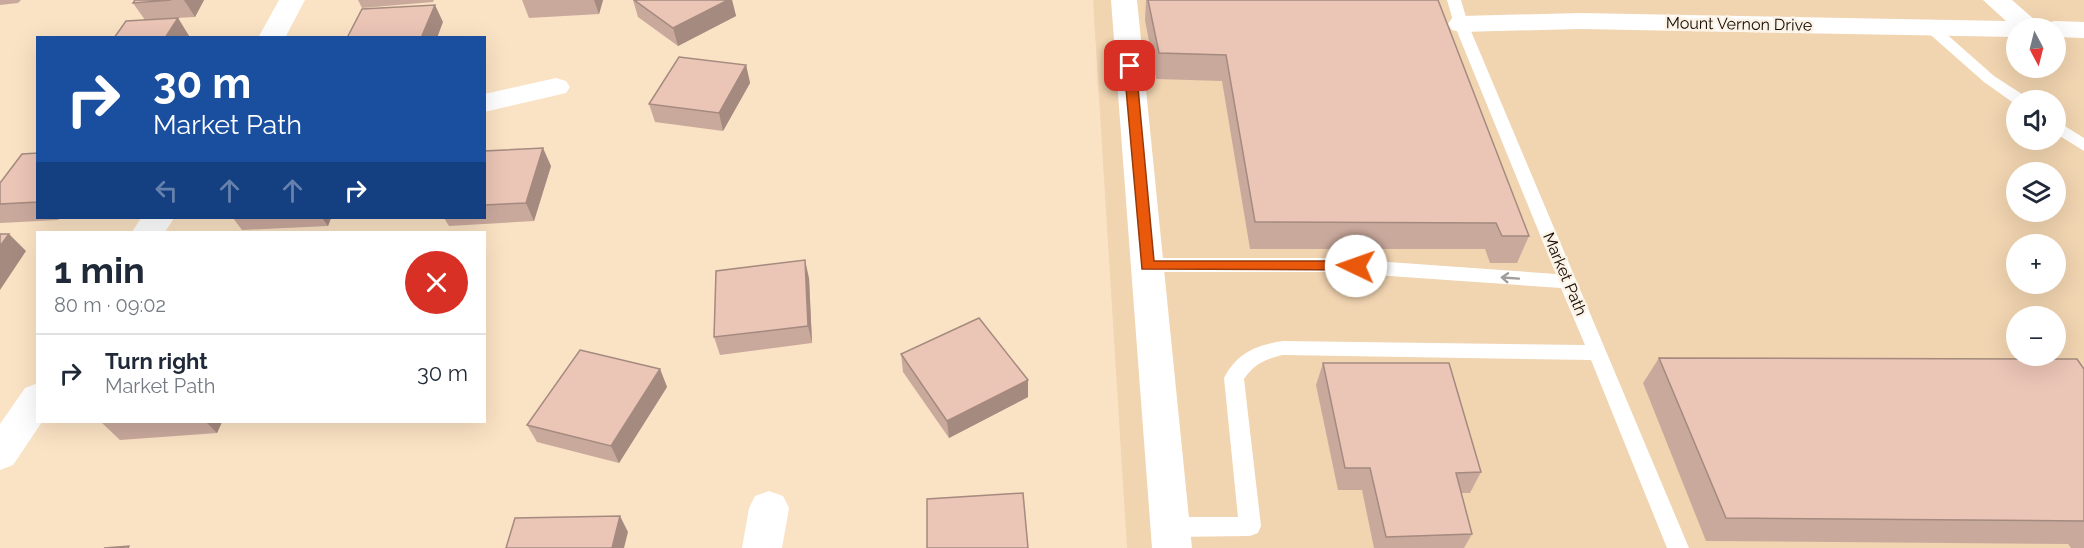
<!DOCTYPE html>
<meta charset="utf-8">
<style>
:root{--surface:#fff;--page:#f2f2f3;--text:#1f2937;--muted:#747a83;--line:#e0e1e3}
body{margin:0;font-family:Raleway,sans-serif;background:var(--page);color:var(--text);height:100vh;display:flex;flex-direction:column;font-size:22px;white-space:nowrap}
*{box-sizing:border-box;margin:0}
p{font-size:20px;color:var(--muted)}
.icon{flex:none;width:33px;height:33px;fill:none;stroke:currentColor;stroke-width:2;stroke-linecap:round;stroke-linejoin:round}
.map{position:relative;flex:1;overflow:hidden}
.drawer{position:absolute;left:36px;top:231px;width:450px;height:192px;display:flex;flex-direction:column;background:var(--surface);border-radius:0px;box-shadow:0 6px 24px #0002}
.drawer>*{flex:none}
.hud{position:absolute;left:36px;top:36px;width:450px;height:183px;border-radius:0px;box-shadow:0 6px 24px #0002;background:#1a4fa0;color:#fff;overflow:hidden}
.needle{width:39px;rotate:173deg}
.fabs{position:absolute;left:2006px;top:18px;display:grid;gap:12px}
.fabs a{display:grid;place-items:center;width:60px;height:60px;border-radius:50%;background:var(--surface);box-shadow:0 6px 24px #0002;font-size:30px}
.pin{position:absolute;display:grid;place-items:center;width:51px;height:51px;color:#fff;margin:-26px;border-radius:12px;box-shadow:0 3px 9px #0006}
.me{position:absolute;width:66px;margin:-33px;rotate:273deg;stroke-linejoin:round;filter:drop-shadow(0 0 4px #0008)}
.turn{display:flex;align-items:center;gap:21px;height:126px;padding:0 18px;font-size:27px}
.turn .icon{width:78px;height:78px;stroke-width:2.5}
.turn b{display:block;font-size:42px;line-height:51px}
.lanes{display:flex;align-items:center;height:57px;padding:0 18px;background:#0003;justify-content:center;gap:30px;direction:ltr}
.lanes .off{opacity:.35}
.round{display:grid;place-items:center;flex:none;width:63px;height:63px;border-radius:32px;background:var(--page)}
.summary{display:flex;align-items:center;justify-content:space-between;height:102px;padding:0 18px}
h1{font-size:36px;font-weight:700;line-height:45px}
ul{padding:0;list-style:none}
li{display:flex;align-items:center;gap:18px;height:78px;padding:0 18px;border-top:2px solid var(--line)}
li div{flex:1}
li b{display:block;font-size:22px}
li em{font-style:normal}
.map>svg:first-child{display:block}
.built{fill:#f1d4b0;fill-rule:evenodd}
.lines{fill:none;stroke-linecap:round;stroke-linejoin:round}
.lane{fill:#fff;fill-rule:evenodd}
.street{fill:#fff;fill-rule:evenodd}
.wall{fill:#caa99d}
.shaded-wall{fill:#a48a7f}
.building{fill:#ebc5b6;stroke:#a48a7f;stroke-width:1.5}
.oneway{stroke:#a09d9a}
.route{fill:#ea580c;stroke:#983908;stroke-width:1.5}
.labels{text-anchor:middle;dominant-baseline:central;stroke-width:5;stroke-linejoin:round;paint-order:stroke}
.street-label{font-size:16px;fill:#120a02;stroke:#fcf2e6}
</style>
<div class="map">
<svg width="2084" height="548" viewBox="0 0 2084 548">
<rect width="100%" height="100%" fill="#fae2c4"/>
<!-- built -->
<path class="built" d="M1093,0H2084V548H1127ZM2016,28H2055V68H2016ZM2016,100H2055V140H2016ZM2016,172H2055V212H2016ZM2016,244H2055V284H2016ZM2016,316H2055V356H2016Z"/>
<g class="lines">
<!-- lane -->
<path class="lane" d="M1447,0H1461L1468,24L1689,548H1667L1591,360L1283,355C1265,359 1254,364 1244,379L1261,526L1258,533L1250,536L1170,537L1162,534L1159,527L1162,520L1170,517H1238L1224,378C1237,353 1256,345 1283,341L1585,345L1561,288L1332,272H1147L1141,270L1138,265L1141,260L1147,258H1332L1556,274L1454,24Z
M1930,23L1935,24L1994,76L2025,96L2027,100H2016L2015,104L1984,82L1925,30L1923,27L1925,24Z
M2055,120L2084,138V151L2055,133Z"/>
<!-- street -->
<path class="street" d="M279,0H305L285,38H258Z
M1111,0H1137L1192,548H1152Z
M1983,0H2012L2043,27L2046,23L2055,21L2084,22V38L2055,37V28H2016V37L1580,29L1461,32L1452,30L1448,24L1452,18L1461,16L1580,13L2006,21Z
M556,78L566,81L570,87L566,93L484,112V94Z
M141,218H174L165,232H132Z
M38,383V422H42L13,465L0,470V424L25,388Z
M769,491L783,496L789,508L782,548H742L749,508L755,496Z"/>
</g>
<!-- wall -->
<path class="wall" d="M0,0H21L18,3L0,5Z
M135,0H204L195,17L176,18H178L189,36L145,20L133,3Z
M358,0H434L433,2L362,8Z
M522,0H603L599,14L529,18Z
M633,0H732L736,16L678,46L638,17Z
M1146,0H1438L1529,236L1517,263H1490L1485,249H1250L1222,81L1156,79L1145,20Z
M746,65L750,83L723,131L655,122L649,104Z
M484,151L551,166L534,221L449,226L444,218H484Z
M38,153V218H60L58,220L0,223V183Z
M233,218H331L328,226L242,230Z
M809,278L812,343L720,355L714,337Z
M901,354L1028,380V397L949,438L903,372Z
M1659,358L2084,369V548H2071L2068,544L1706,541L1643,383Z
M1323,363L1481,472L1470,493H1461L1472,534L1464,548H1374L1362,490H1338L1316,385Z
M660,369L667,387L619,463L537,442L527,425Z
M103,422H222L217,433L120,440L102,423Z"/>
<!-- shaded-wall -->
<path class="shaded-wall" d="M184,0H204L195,17Z
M594,0H603L599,14Z
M728,0H732L736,16L678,46L673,28Z
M435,5L443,22L437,38H421Z
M178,18L189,36L188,38H165Z
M746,65L750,83L723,131L719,113Z
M543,148L551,166L534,221L526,203Z
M322,218H331L328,226Z
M9,234L26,251L0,290V246Z
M805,260L809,278L812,343L808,326Z
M660,369L667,387L619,463L611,446Z
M1028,380V397L949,438L947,421Z
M206,422H222L217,433Z
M620,516L628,532L624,548H612Z"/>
<!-- building -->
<path class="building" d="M135,0H171L133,3Z
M634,0H728L673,28Z
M1148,0H1438L1529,236H1502L1496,223L1255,222L1226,55L1159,53Z
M435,5L421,38H347L362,9Z
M178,18L165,38H114L126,21Z
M679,57L746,65L719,113L649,104Z
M543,148L526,203L484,205V151Z
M38,153V202L0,204V183L22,154Z
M0,234H9L0,246Z
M805,260L808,326L714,337L716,271Z
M979,318L1028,380L947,421L901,354Z
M580,350L660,369L611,446L527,425Z
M1659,358L2077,359L2084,369V521L1726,518Z
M1323,363H1449L1481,472L1456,473L1472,534L1386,537L1370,468H1345Z
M1023,493L1028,548H927V499Z
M620,516L612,548H506L515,518Z
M129,546L128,548H104Z"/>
<!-- one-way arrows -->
<defs><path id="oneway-shaft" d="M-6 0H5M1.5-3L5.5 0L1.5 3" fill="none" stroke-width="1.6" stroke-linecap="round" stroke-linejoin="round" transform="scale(1.5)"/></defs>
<use class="oneway" href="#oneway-shaft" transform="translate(1510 278) rotate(-176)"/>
<!-- route -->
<path class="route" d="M1130,63L1136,66L1154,261H1356L1362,266L1360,270L1142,269L1124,66Z"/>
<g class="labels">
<!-- street labels -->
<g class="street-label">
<text transform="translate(1739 24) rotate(1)">Mount Vernon Drive</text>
<text transform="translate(1565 274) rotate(67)">Market Path</text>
</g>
</g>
</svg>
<div class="fabs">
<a><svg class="needle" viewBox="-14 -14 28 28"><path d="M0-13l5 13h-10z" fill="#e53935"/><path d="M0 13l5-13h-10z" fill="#747a83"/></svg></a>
<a><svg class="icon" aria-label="sound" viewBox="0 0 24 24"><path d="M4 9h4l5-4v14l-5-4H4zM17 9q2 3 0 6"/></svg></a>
<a><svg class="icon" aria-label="layers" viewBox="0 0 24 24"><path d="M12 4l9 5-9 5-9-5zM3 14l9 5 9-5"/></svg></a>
<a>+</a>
<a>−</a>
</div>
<div class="pin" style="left:1130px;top:66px;background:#d93025"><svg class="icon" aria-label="arrive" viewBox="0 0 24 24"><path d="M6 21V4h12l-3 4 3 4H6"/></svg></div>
<svg class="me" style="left:1356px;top:266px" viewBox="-20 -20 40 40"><circle r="19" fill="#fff"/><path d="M0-13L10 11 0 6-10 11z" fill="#ea580c"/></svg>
<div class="hud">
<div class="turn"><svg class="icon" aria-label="right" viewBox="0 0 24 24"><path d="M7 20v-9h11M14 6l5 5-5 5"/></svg><div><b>30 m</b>Market Path</div></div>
<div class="lanes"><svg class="icon off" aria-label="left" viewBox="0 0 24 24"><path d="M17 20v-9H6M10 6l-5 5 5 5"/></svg><svg class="icon off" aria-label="ahead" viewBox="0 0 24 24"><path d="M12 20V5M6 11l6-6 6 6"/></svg><svg class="icon off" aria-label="ahead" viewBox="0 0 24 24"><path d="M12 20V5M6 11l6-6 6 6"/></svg><svg class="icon" aria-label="right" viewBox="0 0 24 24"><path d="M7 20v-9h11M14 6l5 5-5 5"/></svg></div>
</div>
<section class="drawer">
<div class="summary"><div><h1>1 min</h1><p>80 m · 09:02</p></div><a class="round" style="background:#d93025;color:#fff"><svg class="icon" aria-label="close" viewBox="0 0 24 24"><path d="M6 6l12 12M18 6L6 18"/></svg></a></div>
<ul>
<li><svg class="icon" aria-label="right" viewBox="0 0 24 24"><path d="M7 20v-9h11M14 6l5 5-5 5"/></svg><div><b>Turn right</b><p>Market Path</p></div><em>30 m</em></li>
</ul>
</section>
</div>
